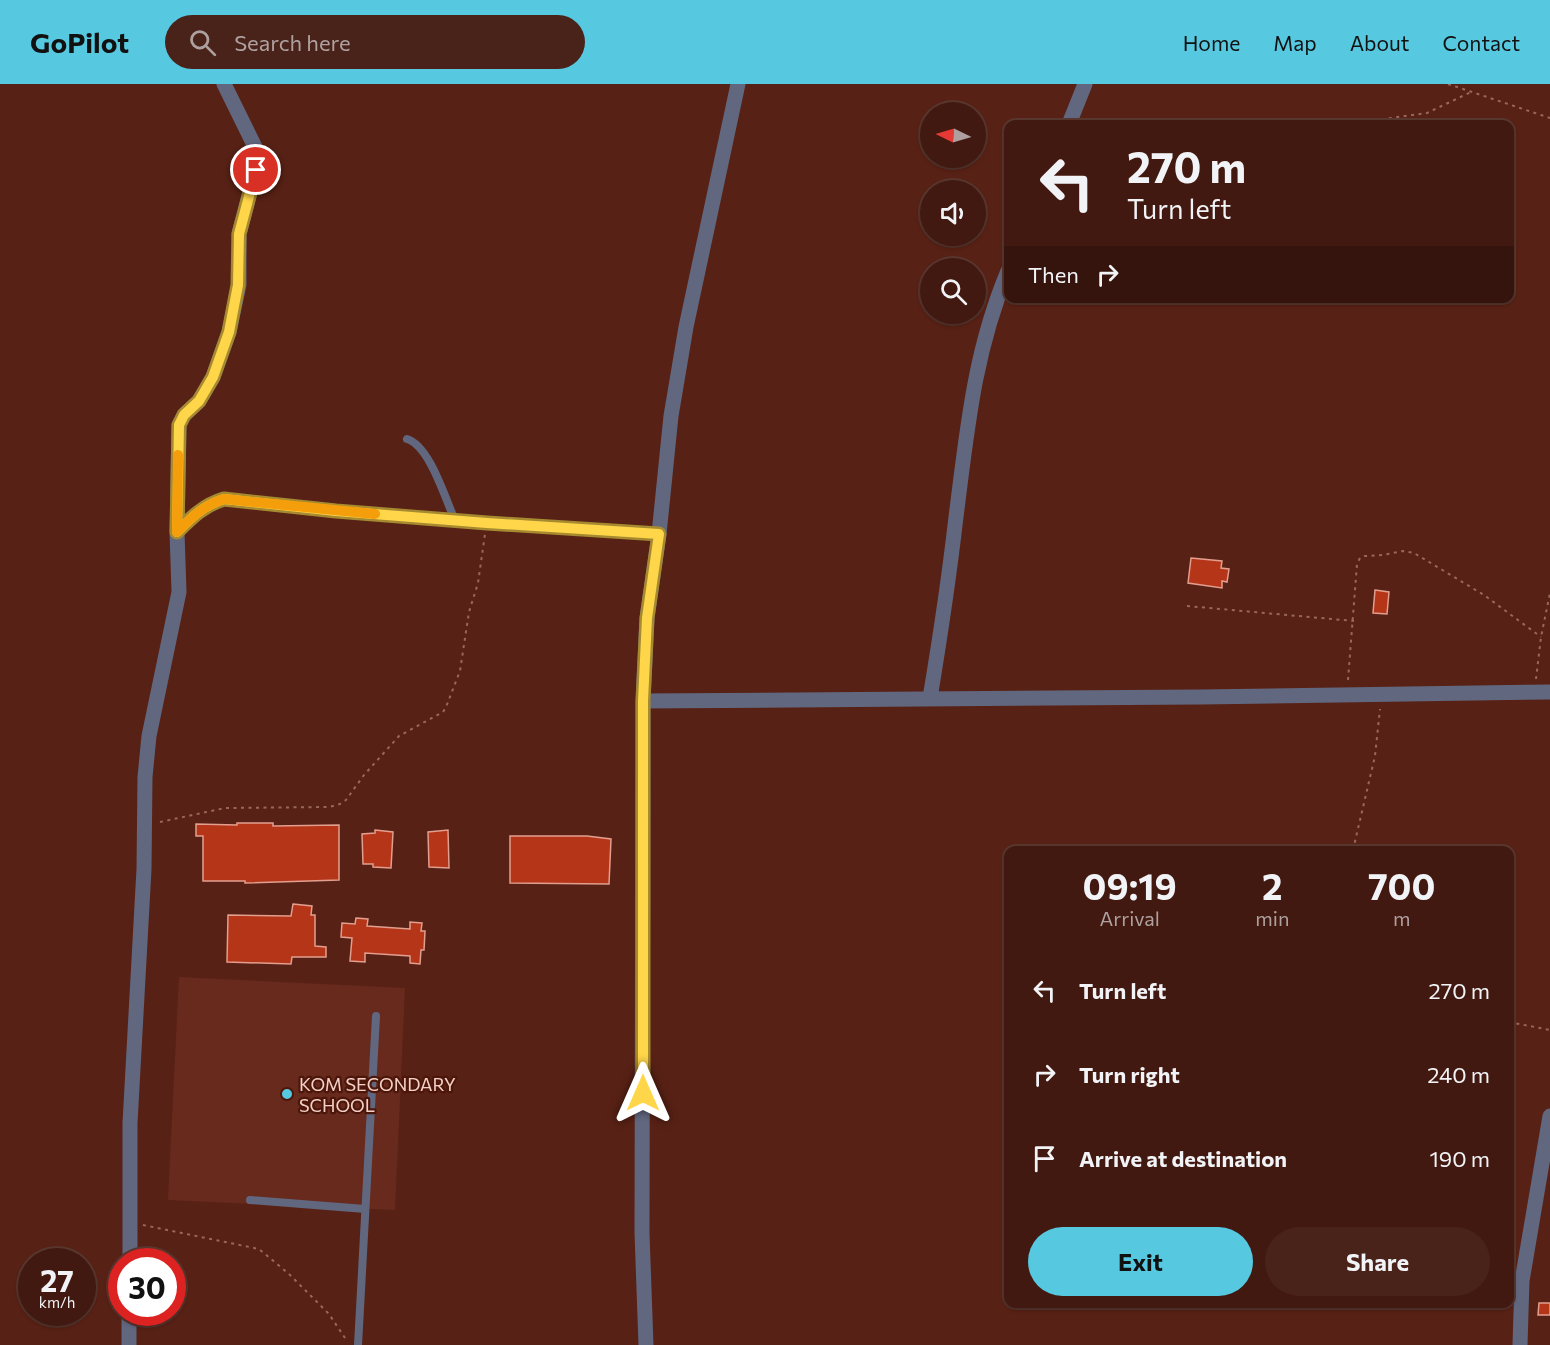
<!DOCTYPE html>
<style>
:root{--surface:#421910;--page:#492219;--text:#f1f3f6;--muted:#aea09f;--line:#5a3830;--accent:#56c9e1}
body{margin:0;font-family:Commissioner,sans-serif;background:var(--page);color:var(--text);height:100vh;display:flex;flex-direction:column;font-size:22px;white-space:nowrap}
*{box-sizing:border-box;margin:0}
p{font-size:20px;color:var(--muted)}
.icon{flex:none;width:33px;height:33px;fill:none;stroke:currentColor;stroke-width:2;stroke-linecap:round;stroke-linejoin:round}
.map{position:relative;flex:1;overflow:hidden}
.sheet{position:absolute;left:1004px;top:762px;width:510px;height:462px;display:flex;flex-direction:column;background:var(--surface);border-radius:12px;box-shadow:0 2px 4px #0004,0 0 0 2px var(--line)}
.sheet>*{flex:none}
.banner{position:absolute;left:1004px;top:36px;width:510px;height:183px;border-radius:12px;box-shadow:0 2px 4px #0004,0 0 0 2px var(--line);background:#421910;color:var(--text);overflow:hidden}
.needle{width:39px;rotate:275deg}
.tools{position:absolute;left:920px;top:18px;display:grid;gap:12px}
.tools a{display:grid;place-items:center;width:66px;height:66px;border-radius:50%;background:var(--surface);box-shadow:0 2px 4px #0004,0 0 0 2px var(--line);font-size:30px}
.speed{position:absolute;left:18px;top:1164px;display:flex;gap:12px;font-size:30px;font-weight:700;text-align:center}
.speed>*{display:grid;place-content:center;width:78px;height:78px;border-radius:50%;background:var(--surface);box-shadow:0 2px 4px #0004,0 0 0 2px var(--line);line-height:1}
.speed small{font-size:15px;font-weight:400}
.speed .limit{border:9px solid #d22;background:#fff;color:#111}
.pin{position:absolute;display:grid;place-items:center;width:51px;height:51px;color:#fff;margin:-26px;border:3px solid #fff;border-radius:50%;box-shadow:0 2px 6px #0007}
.me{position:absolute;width:66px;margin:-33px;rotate:0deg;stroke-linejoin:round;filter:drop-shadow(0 0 4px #0008)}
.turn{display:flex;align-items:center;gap:21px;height:126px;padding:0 24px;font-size:27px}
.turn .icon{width:78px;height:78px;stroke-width:2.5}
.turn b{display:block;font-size:42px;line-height:51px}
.then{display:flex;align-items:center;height:57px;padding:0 24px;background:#0003;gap:12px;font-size:22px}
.eta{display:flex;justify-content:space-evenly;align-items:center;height:102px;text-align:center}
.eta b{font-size:36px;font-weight:700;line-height:42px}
.primary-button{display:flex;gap:12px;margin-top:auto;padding:12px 24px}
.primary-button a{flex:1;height:69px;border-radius:36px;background:var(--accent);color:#111;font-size:24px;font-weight:700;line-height:69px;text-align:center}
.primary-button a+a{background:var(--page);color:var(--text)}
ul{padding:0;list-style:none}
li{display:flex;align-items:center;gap:18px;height:84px;padding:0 24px}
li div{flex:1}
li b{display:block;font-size:22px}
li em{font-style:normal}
header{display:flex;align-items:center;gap:36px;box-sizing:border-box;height:84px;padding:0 30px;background:var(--accent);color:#111}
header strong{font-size:28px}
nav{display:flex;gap:33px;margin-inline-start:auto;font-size:21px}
.search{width:420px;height:54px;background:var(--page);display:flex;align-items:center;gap:15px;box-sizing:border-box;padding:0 21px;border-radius:33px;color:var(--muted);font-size:22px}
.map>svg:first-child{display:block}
.built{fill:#682a1d}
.building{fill:#b43518;stroke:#e29e8e;stroke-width:1.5}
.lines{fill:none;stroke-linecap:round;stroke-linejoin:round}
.path{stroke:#98685e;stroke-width:2;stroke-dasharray:3 4.5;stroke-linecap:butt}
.lane{stroke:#61677f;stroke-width:8}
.street{stroke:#61677f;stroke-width:15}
.route-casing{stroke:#a68a30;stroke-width:15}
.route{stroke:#ffd54a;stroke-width:10}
.slow{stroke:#f59e0b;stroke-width:10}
.poi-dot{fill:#56c9e1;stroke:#4c160a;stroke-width:2}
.labels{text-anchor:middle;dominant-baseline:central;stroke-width:4.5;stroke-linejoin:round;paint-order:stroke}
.poi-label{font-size:18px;fill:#f4d0c7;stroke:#4c160a;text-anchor:start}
</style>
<header>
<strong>GoPilot</strong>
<div class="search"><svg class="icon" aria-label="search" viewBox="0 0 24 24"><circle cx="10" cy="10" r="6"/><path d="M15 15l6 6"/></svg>Search here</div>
<nav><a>Home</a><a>Map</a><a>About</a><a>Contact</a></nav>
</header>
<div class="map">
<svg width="1550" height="1261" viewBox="0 0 1550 1261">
<rect width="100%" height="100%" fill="#582115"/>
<!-- built -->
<path class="built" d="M179,893L405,904L395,1126L168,1116Z"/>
<!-- building -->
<path class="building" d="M1191,474L1222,477L1221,484L1229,485L1227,498L1222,497V504L1188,499Z
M1375,506L1389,508L1387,530L1373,529Z
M237,739H273V742L339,741V796L245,799V797H203V752H196V740L237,741Z
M375,746L393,748L391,784L373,783V780H363L362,750L375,749Z
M448,746L449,784L429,783L428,748Z
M510,752H587L611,755L609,800L510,799Z
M293,820L312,822L311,831H315V862L326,863V873H292L291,880L227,878L228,831L291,832Z
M356,834L368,835L367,842L410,845V838L422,839L421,847H425L424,866H421L420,880L410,879V872L365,869V878L350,877L352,854L341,853L342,839L355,840Z
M1539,1219H1550V1231H1538Z"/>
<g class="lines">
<!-- path -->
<path class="path" d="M1448,0L1550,34
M1367,40L1391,34L1427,29L1471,8
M1187,522L1354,537
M1536,595L1541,553L1550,509
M1348,596L1357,480L1360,474L1365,472L1383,471L1403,467L1414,469L1484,511L1541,553
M160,738L225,724L329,723L340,720L346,716L364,691L399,652L443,628L446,623L460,587L469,528L478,499L485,450
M1353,766L1375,672L1380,625
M1509,938L1550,946
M143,1141L259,1165L289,1190L329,1230L347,1257"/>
<!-- lane -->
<path class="lane" d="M407,355C430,362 445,415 455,436
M177,448C192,433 204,421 224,415L336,427L487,439L659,450
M250,1116L365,1125
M358,1261L376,932"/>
<!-- street -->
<path class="street" d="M1069,40L1085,0
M930,614C940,554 949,494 956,433C967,347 974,268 1008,187
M643,617L1200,613L1550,608
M130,1178V1039L144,785L145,693L149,652L179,508L177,448L179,341L184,331L199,317L213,293L229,248L239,201V150L256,85V65L224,0
M129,1261V1228
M646,1261L642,1149L643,617L647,534L659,450L671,332L686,243L738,0
M1520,1261L1522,1197L1550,1032"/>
</g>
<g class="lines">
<!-- route casing -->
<g class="route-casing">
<path id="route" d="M256,86L239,150L238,201L229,248L213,293L199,317L184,331L179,341L177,448C192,433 204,421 224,415L336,427L487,439L659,450L647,534L643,617V1009"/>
</g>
<!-- route -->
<use href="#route" class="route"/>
<!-- slow -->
<path class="slow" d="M178,371L177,448C192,433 204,421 224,415L375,430"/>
</g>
<!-- markers -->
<circle class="poi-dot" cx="287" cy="1010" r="6"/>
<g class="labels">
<!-- poi labels -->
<g class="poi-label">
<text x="299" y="1000">KOM SECONDARY<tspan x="299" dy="21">SCHOOL</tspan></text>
</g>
</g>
</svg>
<div class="tools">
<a><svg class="needle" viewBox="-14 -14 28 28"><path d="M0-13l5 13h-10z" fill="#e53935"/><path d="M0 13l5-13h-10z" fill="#aea09f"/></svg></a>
<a><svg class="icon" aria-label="sound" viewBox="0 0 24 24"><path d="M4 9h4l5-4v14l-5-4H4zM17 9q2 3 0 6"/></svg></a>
<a><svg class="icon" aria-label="search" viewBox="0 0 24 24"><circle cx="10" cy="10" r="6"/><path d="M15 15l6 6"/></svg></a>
</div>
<div class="speed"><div>27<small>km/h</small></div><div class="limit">30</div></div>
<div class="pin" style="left:256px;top:86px;background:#d93025"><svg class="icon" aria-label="arrive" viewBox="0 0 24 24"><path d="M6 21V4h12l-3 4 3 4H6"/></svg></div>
<svg class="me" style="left:643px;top:1009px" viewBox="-20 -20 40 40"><path d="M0-17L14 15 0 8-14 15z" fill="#ffd54a" stroke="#fff" stroke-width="4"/></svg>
<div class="banner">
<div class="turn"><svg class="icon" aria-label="left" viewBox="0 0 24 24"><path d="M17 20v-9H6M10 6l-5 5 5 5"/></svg><div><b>270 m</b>Turn left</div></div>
<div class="then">Then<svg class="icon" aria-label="right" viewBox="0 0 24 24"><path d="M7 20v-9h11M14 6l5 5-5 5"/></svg></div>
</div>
<section class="sheet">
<div class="eta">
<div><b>09:19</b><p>Arrival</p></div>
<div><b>2</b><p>min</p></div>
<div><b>700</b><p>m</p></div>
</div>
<ul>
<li><svg class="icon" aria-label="left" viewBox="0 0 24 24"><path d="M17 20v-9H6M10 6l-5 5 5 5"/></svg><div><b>Turn left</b></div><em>270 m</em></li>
<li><svg class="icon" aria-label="right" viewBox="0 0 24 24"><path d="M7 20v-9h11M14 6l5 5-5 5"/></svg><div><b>Turn right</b></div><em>240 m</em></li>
<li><svg class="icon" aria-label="arrive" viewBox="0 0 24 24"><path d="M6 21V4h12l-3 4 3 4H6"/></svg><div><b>Arrive at destination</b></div><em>190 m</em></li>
</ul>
<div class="primary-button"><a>Exit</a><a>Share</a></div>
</section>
</div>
